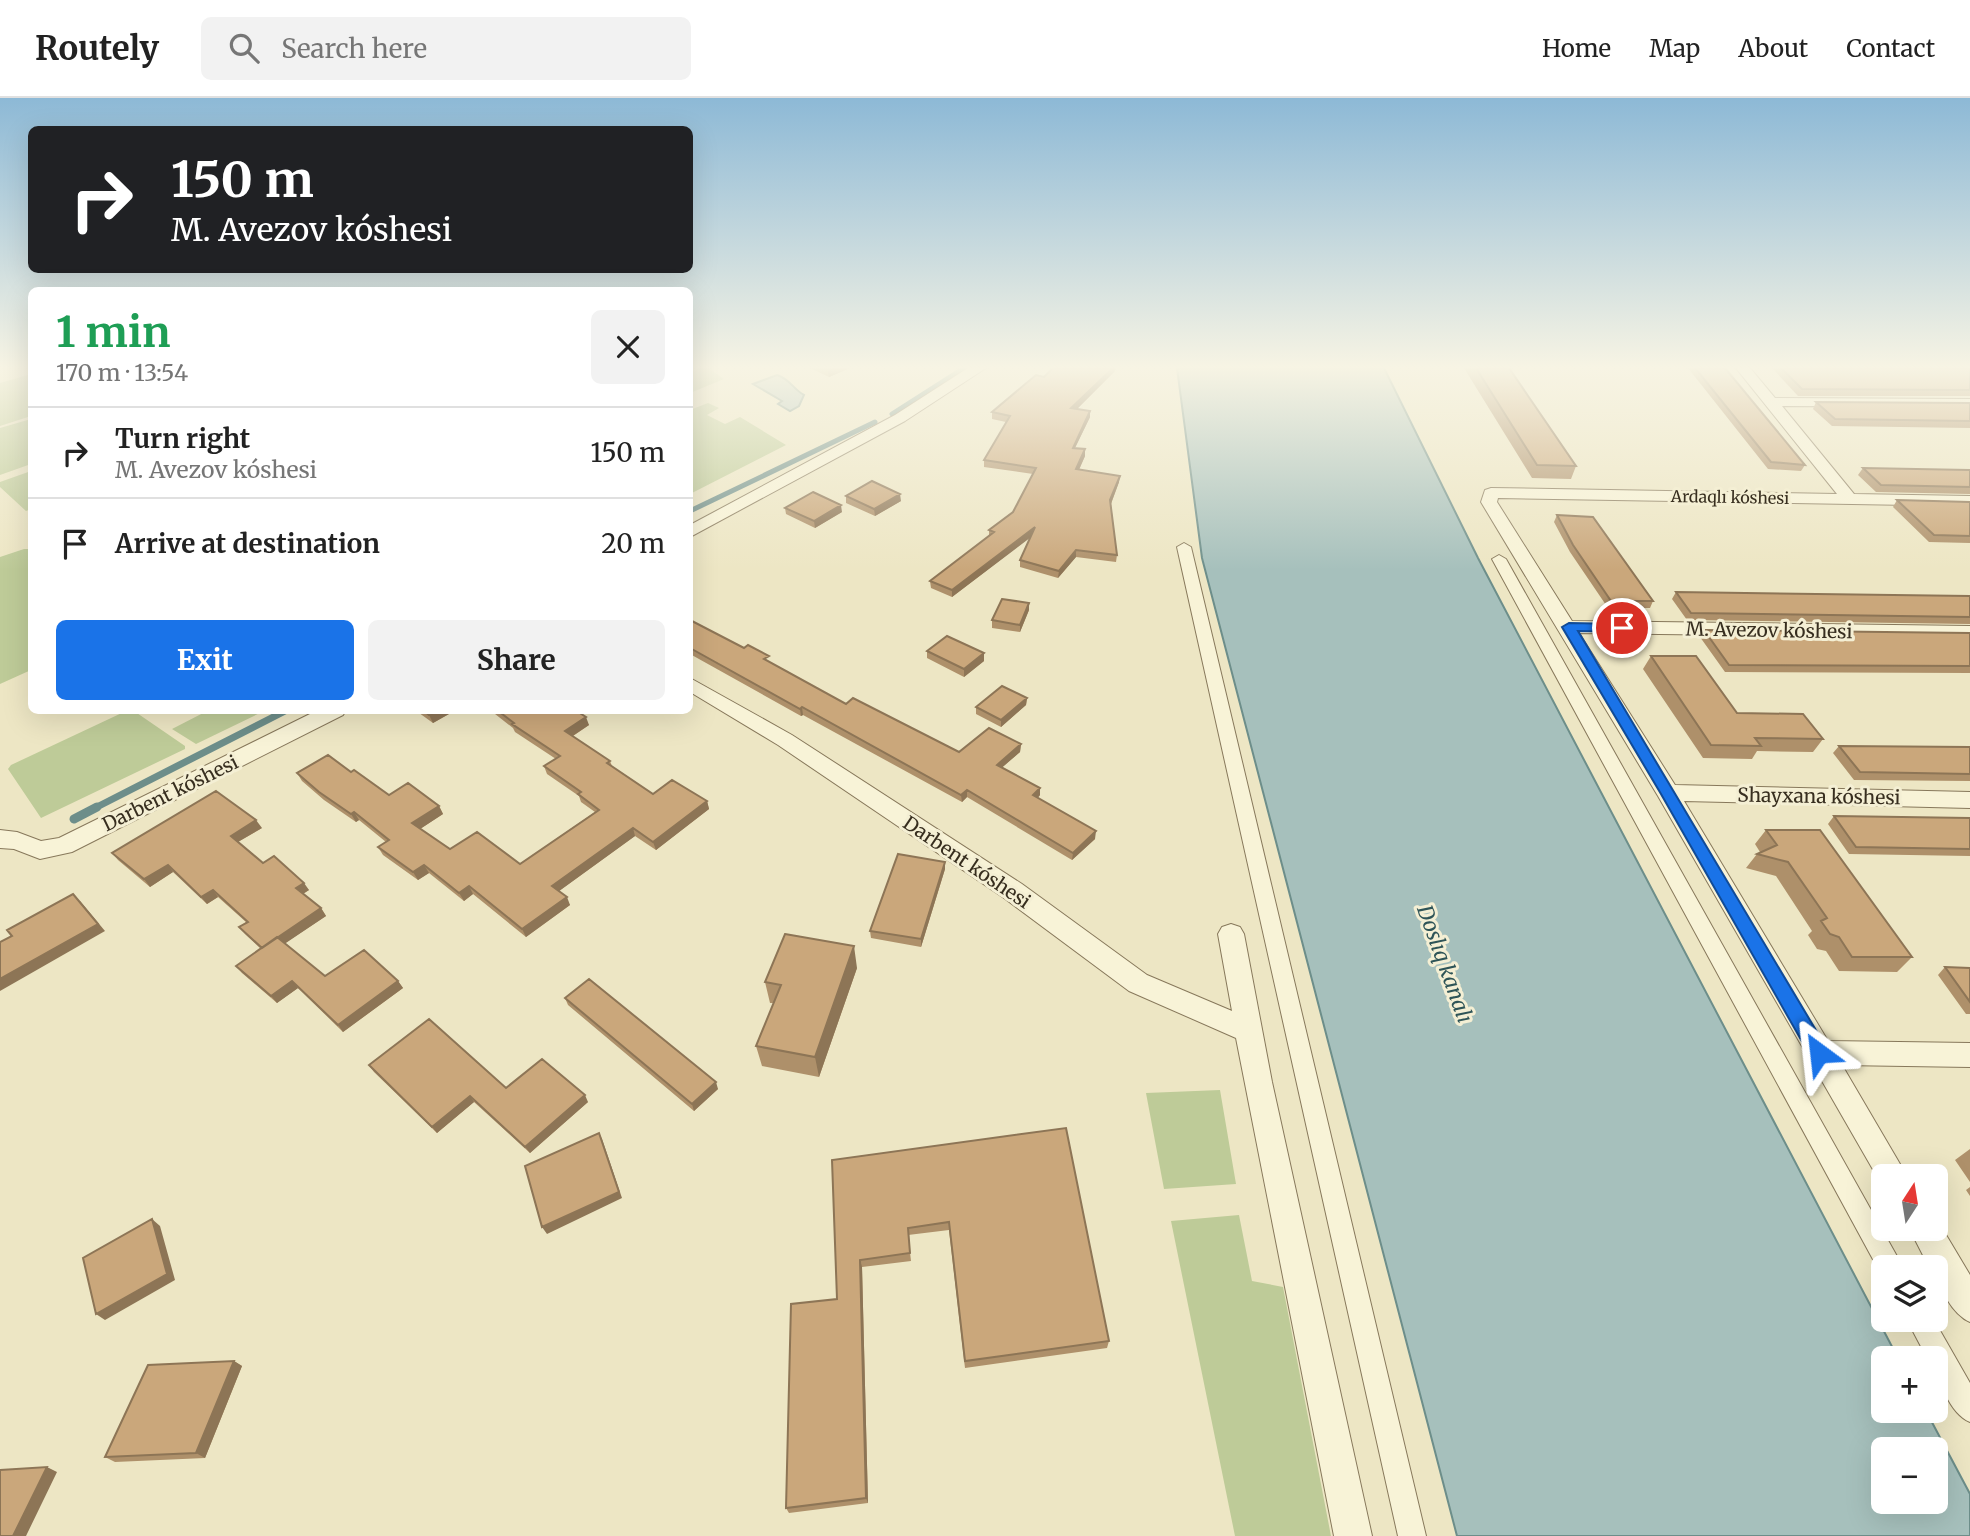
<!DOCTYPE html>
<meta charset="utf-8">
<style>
:root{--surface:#fff;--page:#f2f2f2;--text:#222;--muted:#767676;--line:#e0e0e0;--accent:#1a73e8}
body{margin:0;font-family:Merriweather,serif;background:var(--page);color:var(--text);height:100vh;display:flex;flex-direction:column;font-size:26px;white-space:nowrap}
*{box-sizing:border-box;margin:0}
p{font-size:23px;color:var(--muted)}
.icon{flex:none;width:38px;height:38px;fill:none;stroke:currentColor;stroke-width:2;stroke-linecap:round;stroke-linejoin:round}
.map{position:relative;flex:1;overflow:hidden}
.details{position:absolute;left:28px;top:189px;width:665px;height:427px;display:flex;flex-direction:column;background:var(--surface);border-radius:10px;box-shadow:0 7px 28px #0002}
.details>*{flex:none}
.hud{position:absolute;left:28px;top:28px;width:665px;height:147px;border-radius:10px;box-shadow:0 7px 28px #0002;background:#202124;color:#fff;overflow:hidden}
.needle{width:46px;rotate:12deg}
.controls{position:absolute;left:1871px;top:1066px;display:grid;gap:14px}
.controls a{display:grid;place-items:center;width:77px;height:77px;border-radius:10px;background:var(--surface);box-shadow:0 7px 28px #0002;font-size:35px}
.pin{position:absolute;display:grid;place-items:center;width:60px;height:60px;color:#fff;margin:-30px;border:4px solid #fff;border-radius:50%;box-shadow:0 2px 7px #0007}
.me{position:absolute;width:77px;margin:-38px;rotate:330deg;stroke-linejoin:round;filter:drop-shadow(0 0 5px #0008)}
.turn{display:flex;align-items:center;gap:24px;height:147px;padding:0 28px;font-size:32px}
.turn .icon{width:91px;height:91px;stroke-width:2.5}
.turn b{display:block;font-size:49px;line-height:60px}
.round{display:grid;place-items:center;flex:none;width:74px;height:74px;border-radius:10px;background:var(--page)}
.head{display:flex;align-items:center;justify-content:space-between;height:119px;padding:0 28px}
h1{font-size:42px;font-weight:700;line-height:52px;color:#1e9e55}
.primary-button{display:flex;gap:14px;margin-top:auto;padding:14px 28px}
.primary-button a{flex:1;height:80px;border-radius:10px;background:var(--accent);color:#fff;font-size:28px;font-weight:700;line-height:80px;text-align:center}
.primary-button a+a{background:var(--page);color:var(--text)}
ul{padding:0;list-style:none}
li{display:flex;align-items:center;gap:21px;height:91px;padding:0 28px;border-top:2px solid var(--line)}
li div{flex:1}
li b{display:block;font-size:26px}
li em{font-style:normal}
header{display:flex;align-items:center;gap:42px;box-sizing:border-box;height:98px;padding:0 35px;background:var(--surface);border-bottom:2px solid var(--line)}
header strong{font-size:33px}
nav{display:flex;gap:38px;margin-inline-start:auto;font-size:24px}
.search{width:490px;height:63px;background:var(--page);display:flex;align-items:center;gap:18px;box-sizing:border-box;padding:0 24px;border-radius:10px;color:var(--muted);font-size:26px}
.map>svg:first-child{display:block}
.green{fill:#becb98}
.water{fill:#a6c0bc;stroke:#6d8e8a;stroke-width:2;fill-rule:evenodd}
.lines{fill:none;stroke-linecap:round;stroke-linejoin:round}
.stream-far2{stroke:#6d8e8a;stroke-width:5}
.stream-far1{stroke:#6d8e8a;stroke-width:7}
.stream{stroke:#6d8e8a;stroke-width:9}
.pedestrian-casing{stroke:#87785b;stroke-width:2}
.minor-casing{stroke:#87785b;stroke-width:2}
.pedestrian{fill:#f8f3d7;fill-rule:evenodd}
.minor{fill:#f8f3d7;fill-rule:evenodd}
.wall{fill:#ae906a}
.shaded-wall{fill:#8d7556}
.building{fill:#caa77b;stroke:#8d7556;stroke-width:2}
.route{fill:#1a73e8;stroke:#114b97;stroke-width:2}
.labels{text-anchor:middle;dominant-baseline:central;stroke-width:6;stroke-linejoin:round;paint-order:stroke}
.far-street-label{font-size:16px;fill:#372e1f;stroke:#f4efd4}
.street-label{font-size:19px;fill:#372e1f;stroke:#f4efd4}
.water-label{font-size:21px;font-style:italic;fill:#2e5457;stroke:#f4efd4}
</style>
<header>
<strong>Routely</strong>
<div class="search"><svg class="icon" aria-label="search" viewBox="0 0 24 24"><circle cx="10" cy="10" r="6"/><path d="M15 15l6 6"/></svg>Search here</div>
<nav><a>Home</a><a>Map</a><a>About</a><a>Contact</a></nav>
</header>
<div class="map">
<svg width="1970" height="1438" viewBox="0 0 1970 1438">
<rect width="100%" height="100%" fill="#ede6c4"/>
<!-- green -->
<path class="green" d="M700,270H708L724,281L690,295V274Z
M31,276V318L0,328V285Z
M708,305L719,310L707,317L725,326L740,319L786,347L690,396V312Z
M31,321V366L0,377V330Z
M31,373V411L26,413L0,389V384Z
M24,451H31V572L0,586V459Z
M126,613H134L185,648V651L41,720L8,671L11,667Z
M207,613V612L264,613L196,646L172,631Z
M1220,992L1236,1086L1164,1091L1146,995Z
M1239,1117L1252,1183L1283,1189L1331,1438H1235L1171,1123Z"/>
<!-- water -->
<path class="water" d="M1177,270H1384L1478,460L1898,1260H1883V1312L1926,1313L1970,1396V1438H1457L1202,460ZM1883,1351H1936V1404H1883Z
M777,277C790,281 793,291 804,297L799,308L790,313L778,306L782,303L753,286Z"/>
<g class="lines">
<!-- stream-far2 -->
<path class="stream-far2" d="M892,316L964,270
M690,413L875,324"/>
<!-- stream-far1 -->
<path class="stream-far1" d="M93,711L287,612"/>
<!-- stream -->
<path class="stream" d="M74,721L97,709"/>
<!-- pedestrian casing -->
<g class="pedestrian-casing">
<path id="pedestrian" d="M1184,445L1191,449L1426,1438H1398L1177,449Z
M1499,457L1506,461L1903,1169H1883L1882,1178L1492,461Z
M1907,1222H1934L1970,1285V1324C1950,1316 1936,1280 1936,1260H1927Z"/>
</g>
<!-- minor casing -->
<g class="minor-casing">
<path id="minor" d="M968,270H986L905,323L690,439V427L895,317Z
M1736,270H1750L1775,300L1970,301V309L1782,308L1854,396L1970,398V408L1498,400L1497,404L1572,523L1970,528V540L1579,535L1675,687L1970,694V710L1684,703L1828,943L1970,945V969L1842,967L1907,1078H1883V1089L1658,698L1481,404L1485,392L1491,390L1837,396Z
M690,580L792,637L1022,786L1147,877L1232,913L1218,836L1222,829L1231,826L1240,829L1244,836L1272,984L1372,1438H1334L1236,940L1129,893L1004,800L778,647L690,594Z
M318,612H346L343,617L72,754L40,761L14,751L0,750V732L17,734L41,743L59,740Z
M1936,1120L1970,1177V1224C1953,1217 1936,1187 1936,1169H1929L1909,1130H1936Z"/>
</g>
<!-- pedestrian -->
<use href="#pedestrian" class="pedestrian"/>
<!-- minor -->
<use href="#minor" class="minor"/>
</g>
<!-- wall -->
<path class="wall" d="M810,270H850L829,279Z
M1464,270H1509L1576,368L1571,381L1532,380Z
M1688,270H1725L1805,367L1801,373L1768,371Z
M1772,270H1970V298H1798Z
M1115,273L1077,311L1090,313V319L1075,350L1085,358L1079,372L1119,384L1111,406L1117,457L1116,464L1076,459L1058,480L1020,469V462L1030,439L952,499L931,490L930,483L989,438V432L1013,414L1033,376L984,369V362L1006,324L992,321V314L1044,279Z
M1816,304L1970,305V330L1832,328L1813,311Z
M1863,370L1970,372V396L1876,394L1858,377Z
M846,398L901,403L875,418L846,405Z
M1897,402L1970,404V445L1929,444L1893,409Z
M785,410L842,414L815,430L786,416Z
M1557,417L1653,503L1650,510H1608L1570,454L1554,424Z
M1676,494L1970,498V526L1687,522L1672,501Z
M1029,512L1020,534L992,530V522Z
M690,522L846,606L959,654L1021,646L1020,654L1002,669L1040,690V697L1038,700L1095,741L1072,762L967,699L962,704L803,617L801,618L690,556Z
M1704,532L1970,535V575L1725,574L1700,539Z
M927,553L984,563L964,579L927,560Z
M1651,558L1737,615L1823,641L1813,654L1757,653L1752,661L1703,660L1643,571Z
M1027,600L1026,607L1001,629L976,616V609Z
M415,612H456L433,625Z
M490,612H575L589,627L573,638L610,663L612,668L653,696L707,703L709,711L656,752L635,738L559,793L570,807L526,839L473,796L464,803L429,775L418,782L383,757L378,749L386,744L359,722L356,724L324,702L302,683L297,675L351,674L389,697L439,708L443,716L420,731L450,751L520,766L595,714L581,704L579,698L547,676L544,668L556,661L515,634L513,630Z
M1839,648L1970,649V683L1854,682L1833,655Z
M1834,718L1970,720V758L1849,756L1828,726Z
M262,730L238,744L263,765L309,792L303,796L321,810L326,818L285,845L325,878L398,883L403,890L343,934L298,890L277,905L242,875L236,868L261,851L245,836L239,829L246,824L218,799L207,806L173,774L150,789L118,762L112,755Z
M1766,732L1912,859L1897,874L1839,873L1826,853L1817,851L1808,837L1812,833L1776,778L1746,770L1757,756L1760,754L1755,746Z
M945,764V771L921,849L871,840L870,833Z
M1945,869L1970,870V916H1966L1938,877Z
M857,870L819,979L762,968L756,948L774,905H770L765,884Z
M565,900L718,991L694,1013L568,907Z
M369,967L506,990L588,1004L530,1055L474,1004L437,1035L374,974Z
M1066,1030L1109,1243L1107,1250L965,1270L949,1132L908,1137L911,1163L862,1169L868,1405L789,1415L786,1410L837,1201L832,1062Z
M1970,1051V1084L1955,1062Z
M1970,1089V1098L1966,1092Z
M234,1263L242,1268L205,1360L115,1364L105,1359Z"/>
<!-- shaded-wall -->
<path class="shaded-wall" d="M833,270H850L829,279L828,273Z
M1113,270H1116L1115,273L1071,317V310Z
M1090,313V319L1072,356L1073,350Z
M1085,351V358L1076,378V371Z
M1120,378L1119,384L1110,408V402Z
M900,396L901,403L875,418L874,411Z
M841,407L842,414L815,430L814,423Z
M1035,429V436L952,499V492Z
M1076,452V459L1058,480L1059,473Z
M1029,505V512L1020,534V527Z
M984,555V563L964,579V571Z
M1027,600L1026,607L1001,629V622Z
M802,609L803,617L801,618L800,611Z
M438,612H456L433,625L429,617Z
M586,619L589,627L568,641L565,633Z
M1021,646L1020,654L997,674V667Z
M1040,690V697L1033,704V697Z
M967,692V699L962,704L961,697Z
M707,703L709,711L656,752L653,744Z
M439,708L443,716L417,733L412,725Z
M354,714L359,722L356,724L351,716Z
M256,722L262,730L236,745L231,738Z
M633,730L635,738L555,796L552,788Z
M1096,733L1095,741L1072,762L1073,755Z
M945,764V771L921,849V841Z
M168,767L173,774L150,789L144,781Z
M424,767L429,775L418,782L413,774Z
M304,785L309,792L301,797L296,790Z
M469,788L473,796L464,803L459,795Z
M213,792L218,799L207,806L201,799Z
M567,799L570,807L526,839L522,831Z
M80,803L105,833L0,893V881Z
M321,810L326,818L268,857L262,850Z
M854,848L857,870L819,979L815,959Z
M292,883L298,890L277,905L271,898Z
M398,883L403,890L343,934L338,927Z
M716,984L718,991L694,1013L692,1006Z
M585,997L588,1004L530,1055L525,1049Z
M470,998L474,1004L437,1035L432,1029Z
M599,1035L602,1041L622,1100L547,1136L542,1129Z
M152,1121L160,1128L175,1182L105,1222L96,1216Z
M860,1162L862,1169L868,1405L866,1400Z
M234,1263L242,1268L205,1360L196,1355Z
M47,1369L57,1374L26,1438H13Z"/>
<!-- building -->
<path class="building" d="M1053,270H1113L1071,310L1090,313L1073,350L1085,351L1076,371L1120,378L1110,402L1117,457L1076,452L1059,473L1020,462L1035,429L952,492L930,483L994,434L989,432L1013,414L1036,370L984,362L1010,318L992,314L1036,277L1044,279Z
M1476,270H1509L1576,368L1537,367Z
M1695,270H1725L1805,367L1771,364Z
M1781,270H1970V292L1802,291Z
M1816,304L1970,305V323L1835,321Z
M1863,370L1970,372V389L1881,387Z
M872,383L900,396L874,411L846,398Z
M813,394L841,407L814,423L785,410Z
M1897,402L1970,404V438L1934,437Z
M1557,417L1593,419L1653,503H1611L1573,447Z
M1676,494L1970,498V519L1691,515Z
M1002,501L1029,505L1020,527L992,522Z
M690,522L744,550L748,547L769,558L764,561L846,606L853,600L959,654L989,630L1021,646L997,667L1040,690L1033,697L1096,733L1073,755L967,692L961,697L802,609L800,611L690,550Z
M1704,532L1970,535V568L1729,567Z
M947,538L984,555L964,571L927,553Z
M1651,558H1696L1737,615L1803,616L1823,641L1755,640L1761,648L1711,647Z
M1002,588L1027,600L1001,622L976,609Z
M423,612H438L429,617Z
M497,612H575L586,619L565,633L610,663L607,665L653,696L672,682L707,703L653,744L633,730L552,788L567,799L522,831L469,788L459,795L424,767L413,774L378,749L389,742L354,714L351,716L319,694L297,675L328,657L351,674L354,672L389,697L408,685L439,708L412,725L450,751L477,734L520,766L599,712L578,696L581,694L544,668L560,658L512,626L514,625Z
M1839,648L1970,649V676L1860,674Z
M216,693L256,722L231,738L263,765L274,758L304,785L296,790L321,810L262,850L239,829L248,824L213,792L201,799L168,767L144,781L112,755Z
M1834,718L1970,720V751L1856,749Z
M1766,732H1820L1912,859H1852L1839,839L1830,836L1821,823L1827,820L1788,764L1757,756L1777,747Z
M898,756L945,764L921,841L870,833Z
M73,796L98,826L0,881V844L12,838L7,832Z
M785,836L854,848L815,959L756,948L781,887L765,884Z
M277,839L325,878L364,852L398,883L338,927L292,883L271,898L236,868Z
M1945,869L1970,870V904Z
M589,881L716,984L692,1006L565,900Z
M429,921L506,990L542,961L585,997L525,1049L470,998L432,1029L369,967Z
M1066,1030L1109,1243L965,1263L949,1124L908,1130L910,1155L860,1162L866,1400L786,1410L791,1206L837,1201L832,1062Z
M599,1035L619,1094L542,1129L525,1068Z
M152,1121L167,1176L96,1216L83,1160Z
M234,1263L196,1355L105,1359L148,1267Z
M47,1369L13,1438H0V1372Z"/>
<!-- sky -->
<linearGradient id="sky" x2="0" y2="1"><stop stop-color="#8db9d6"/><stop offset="0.57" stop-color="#f7f4e4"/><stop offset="1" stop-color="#f7f4e4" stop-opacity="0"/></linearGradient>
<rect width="1970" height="472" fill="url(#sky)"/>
<!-- route -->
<path class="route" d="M1569,525L1622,526L1629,530L1622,534L1578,533L1826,949L1829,955L1826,961L1819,964L1812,961L1661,696L1562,529Z"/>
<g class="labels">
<!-- far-street labels -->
<g class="far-street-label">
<text transform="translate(1730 399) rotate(1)">Ardaqlı kóshesi</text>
</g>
<!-- street labels -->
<g class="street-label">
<text transform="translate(1769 532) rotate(1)">M. Avezov kóshesi</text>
<text transform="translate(170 695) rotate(-26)">Darbent kóshesi</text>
<text transform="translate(1819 698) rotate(1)">Shayxana kóshesi</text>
<text transform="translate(967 764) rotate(34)">Darbent kóshesi</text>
</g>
<!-- water labels -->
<g class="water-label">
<text transform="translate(1445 866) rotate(70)">Doslıq kanalı</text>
</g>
</g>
</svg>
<div class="controls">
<a><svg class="needle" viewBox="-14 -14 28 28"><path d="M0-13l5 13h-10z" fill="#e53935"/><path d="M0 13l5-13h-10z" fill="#767676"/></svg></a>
<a><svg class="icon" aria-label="layers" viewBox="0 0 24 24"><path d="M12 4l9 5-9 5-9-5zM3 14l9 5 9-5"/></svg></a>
<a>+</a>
<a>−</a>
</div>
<div class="pin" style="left:1622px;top:530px;background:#d93025"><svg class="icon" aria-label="arrive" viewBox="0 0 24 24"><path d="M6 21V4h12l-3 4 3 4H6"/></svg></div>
<svg class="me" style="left:1819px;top:955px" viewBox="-20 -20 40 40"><path d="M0-17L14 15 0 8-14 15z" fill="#1a73e8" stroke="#fff" stroke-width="4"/></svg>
<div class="hud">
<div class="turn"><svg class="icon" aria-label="right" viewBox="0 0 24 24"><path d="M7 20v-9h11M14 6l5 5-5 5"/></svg><div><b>150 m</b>M. Avezov kóshesi</div></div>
</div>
<section class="details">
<div class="head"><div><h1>1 min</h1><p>170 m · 13:54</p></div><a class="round"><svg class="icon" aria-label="close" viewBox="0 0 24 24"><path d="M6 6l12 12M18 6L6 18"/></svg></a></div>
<ul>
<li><svg class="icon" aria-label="right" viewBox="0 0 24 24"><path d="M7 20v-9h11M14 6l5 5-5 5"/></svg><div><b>Turn right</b><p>M. Avezov kóshesi</p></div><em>150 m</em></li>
<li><svg class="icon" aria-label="arrive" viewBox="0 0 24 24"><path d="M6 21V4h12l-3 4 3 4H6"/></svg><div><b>Arrive at destination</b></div><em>20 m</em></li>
</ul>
<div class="primary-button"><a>Exit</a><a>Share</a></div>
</section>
</div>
